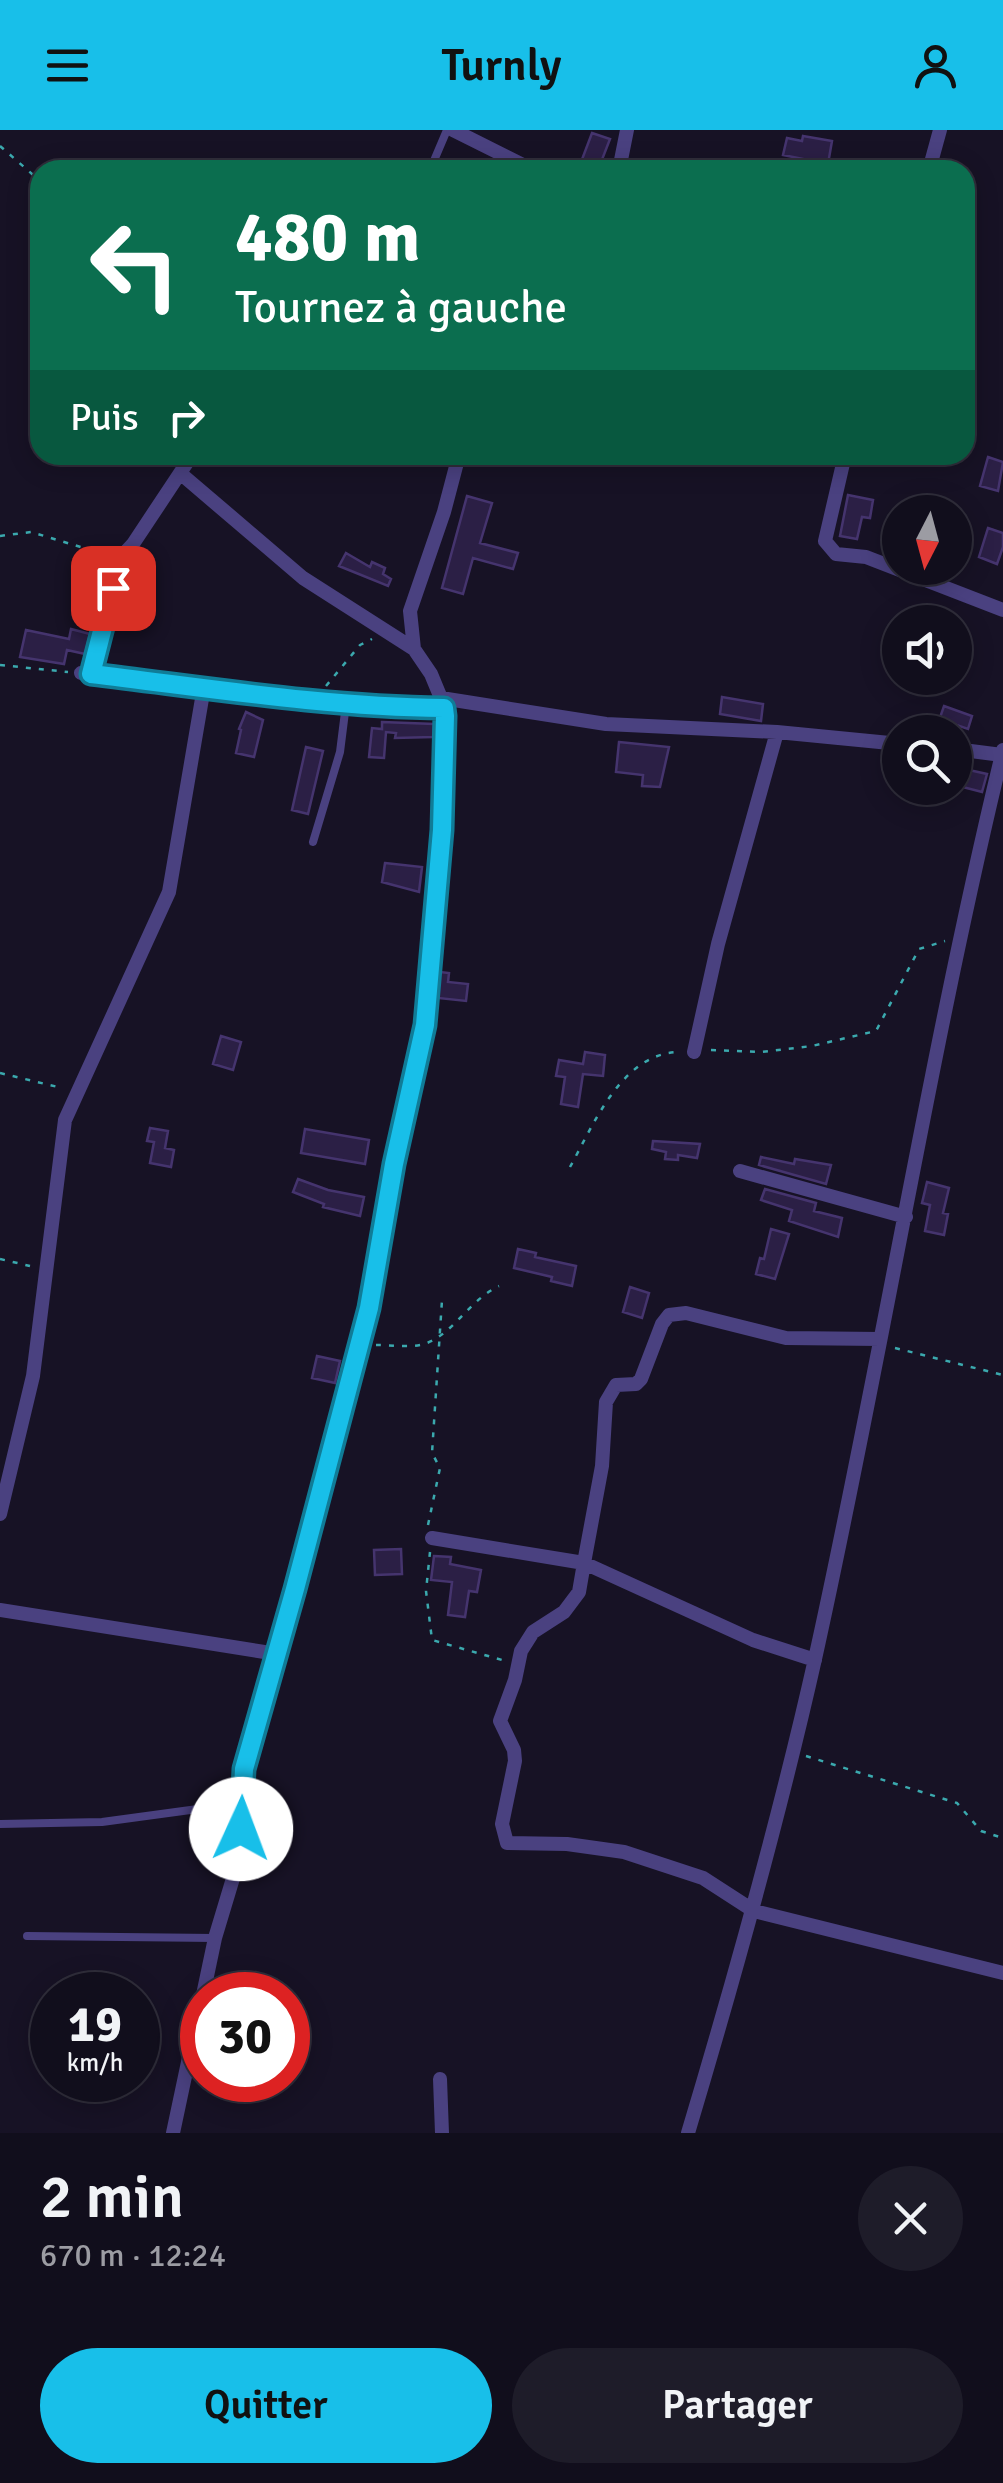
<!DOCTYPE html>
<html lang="fr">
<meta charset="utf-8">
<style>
:root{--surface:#110e1c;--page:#1e1c29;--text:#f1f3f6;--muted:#9c9ca3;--line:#302e3b;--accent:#18bfe9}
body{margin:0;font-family:Signika,sans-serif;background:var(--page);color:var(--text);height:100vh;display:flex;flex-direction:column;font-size:38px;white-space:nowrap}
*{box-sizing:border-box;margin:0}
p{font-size:32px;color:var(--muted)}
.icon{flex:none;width:55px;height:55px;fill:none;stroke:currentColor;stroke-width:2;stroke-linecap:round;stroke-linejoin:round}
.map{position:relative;height:2003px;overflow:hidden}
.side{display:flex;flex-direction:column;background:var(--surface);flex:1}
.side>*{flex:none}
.banner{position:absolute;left:30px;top:30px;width:945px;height:305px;border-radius:30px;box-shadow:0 5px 25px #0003,0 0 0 2px var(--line);background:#0b6e4f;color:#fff;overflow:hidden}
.needle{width:65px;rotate:186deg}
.buttons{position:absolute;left:882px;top:365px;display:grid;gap:20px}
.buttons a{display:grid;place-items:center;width:90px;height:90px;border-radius:50%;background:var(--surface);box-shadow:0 5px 25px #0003,0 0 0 2px var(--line);font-size:50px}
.speed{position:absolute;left:30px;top:1842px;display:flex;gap:20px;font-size:50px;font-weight:700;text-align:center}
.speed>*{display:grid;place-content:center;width:130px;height:130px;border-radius:50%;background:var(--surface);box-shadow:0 5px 25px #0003,0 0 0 2px var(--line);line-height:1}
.speed small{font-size:25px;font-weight:400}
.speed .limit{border:15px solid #d22;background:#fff;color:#111}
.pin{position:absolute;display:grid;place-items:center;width:85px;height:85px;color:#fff;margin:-42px;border-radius:20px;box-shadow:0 5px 15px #0006}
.me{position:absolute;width:110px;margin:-55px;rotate:2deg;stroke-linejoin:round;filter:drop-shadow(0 0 8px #0008)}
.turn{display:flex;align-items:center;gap:35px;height:210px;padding:0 40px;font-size:45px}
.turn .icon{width:130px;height:130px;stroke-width:2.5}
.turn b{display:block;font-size:70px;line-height:85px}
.then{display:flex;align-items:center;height:95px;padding:0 40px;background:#0003;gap:20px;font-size:38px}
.round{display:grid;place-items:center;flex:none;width:105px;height:105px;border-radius:52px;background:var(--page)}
.head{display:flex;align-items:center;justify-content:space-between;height:170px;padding:0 40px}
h1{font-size:60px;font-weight:600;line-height:75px}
.cta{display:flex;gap:20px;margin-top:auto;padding:20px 40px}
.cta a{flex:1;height:115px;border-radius:60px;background:var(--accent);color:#111;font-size:40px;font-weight:600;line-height:115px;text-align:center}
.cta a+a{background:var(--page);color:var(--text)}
header{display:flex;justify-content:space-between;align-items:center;height:130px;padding:0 40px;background:var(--accent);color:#111;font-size:45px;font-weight:600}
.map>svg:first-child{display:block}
.building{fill:#2b1f45;stroke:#45346e;stroke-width:2.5}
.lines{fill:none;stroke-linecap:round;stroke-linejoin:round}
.path{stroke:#3ba9ae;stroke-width:2.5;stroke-dasharray:5 8;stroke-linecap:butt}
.service{stroke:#4a4180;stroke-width:8}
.minor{stroke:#4a4180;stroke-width:14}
.route-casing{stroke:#107c97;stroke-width:25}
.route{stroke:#18bfe9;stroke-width:18}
</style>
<header><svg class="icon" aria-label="menu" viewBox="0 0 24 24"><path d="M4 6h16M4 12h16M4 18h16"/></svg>Turnly<svg class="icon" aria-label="person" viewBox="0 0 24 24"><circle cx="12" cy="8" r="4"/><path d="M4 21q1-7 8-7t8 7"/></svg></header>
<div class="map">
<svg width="1003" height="2003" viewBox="0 0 1003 2003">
<rect width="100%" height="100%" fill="#171225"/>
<!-- building -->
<path class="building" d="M592,3L610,9L598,40H578Z
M803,6L832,11L828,34L783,25L787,8L802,11Z
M988,327L1003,332L998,361L980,356Z
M848,365L873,370L870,388L862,387L857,409L840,406Z
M467,366L492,373L480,413L518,423L513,439L473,428L463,464L442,458Z
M988,398L1003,403V417L997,434L979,427Z
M346,423L370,437L372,432L385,438L383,444L391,449L388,456L339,436Z
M71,499L90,504L85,524L67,520L64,534L20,527L26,500L69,509Z
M722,567L763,574L761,591L720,584Z
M944,576L972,586L968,599L951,593L948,602H935Z
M246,582L263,590L254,627L236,623L241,600L239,599Z
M382,592L434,594L433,607L395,608L396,603L386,602L384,628L369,627L372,598L382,599Z
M619,612L669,617L660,657L642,656L643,645L616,642Z
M306,617L323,621L308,684L292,680Z
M958,630L970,632L969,640L987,644L982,662L955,655Z
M385,733L422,737L419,762L382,752Z
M440,842L449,843L448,852L468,854L466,871L438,868Z
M221,906L241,912L233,940L213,934Z
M585,922L605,925L603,946L583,944L578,977L561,974L565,947L556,946L559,930L583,934Z
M150,998L168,1001L165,1018L174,1020L171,1037L150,1033L154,1012L147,1011Z
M305,999L369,1010L365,1034L301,1023Z
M653,1011L700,1014L697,1028L678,1025V1030L665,1029L666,1022L652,1019Z
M761,1027L794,1034L795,1029L831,1035L826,1054L759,1035Z
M298,1049L328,1060L364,1067L360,1086L323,1077L324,1074L293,1062Z
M927,1052L949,1058L943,1083L948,1084L944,1105L925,1101L930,1075L922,1073Z
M765,1059L816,1073L814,1081L842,1088L838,1107L789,1091L792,1080L761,1070Z
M771,1099L789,1104L775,1149L756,1144L760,1128L764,1129Z
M518,1119L536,1123L535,1127L576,1136L572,1156L551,1151L552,1147L514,1138Z
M630,1157L649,1163L642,1188L623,1182Z
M317,1226L340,1231L335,1253L312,1248Z
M401,1419L402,1444L375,1445L374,1420Z
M434,1426L451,1427L450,1434L481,1440L477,1462L469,1461L465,1487L448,1485L452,1452L431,1450Z"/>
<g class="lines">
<!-- path -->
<path class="path" d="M0,16L40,51
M0,406L31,402L104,424
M0,535L68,542
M326,556L360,515L372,509
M711,920L761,922L812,916L876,901L919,819L945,811
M0,943L62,958
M570,1037C594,994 622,923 679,922
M0,1129L30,1136
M376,1215C391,1215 410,1218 424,1214C453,1205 469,1170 499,1156
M895,1218L1003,1245
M428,1395L440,1338L432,1323L442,1170
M430,1422L426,1461L432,1510L502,1530
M806,1626L957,1673L981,1701L1003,1708"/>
<!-- service -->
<path class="service" d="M430,40L447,0
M313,712L340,622L346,574
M0,1694L102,1692L242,1673
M27,1806L215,1808"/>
<!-- minor -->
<path class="minor" d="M453,0L533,40
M619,40L627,0
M929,40L940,0
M845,325L825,411L836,424L866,427L1003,480
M180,343L303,448L414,519
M81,543C201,559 323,577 444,578L445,586L442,700L425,895L394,1034L369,1178L295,1459L244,1639L240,1725L215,1808L203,1865
M91,544L120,428L133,414L192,325
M441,568L606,594L777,602L900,614
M443,573L431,544L414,519L410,481L444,382L459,325
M955,619L1002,625
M694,922L718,814L777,602
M740,1041L906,1087
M0,1384L33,1246L65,990L169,762L204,557
M432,1408L584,1433L579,1462L564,1482L533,1502L521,1521L515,1550L500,1591L514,1620L515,1631L502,1694L507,1713L567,1714L624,1722L703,1748L754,1781L1003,1843
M0,1480L277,1524
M815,1530L753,1510L584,1433L602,1336L606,1272L616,1255L636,1254L641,1249L662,1194L669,1185L686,1183L786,1208L880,1209
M440,1949L442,2003
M173,2003L202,1866
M688,2003C735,1846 779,1689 815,1529C882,1227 930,921 1003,620"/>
</g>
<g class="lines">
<!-- route casing -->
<g class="route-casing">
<path id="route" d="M113,458L91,544C209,558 326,577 444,578L445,586L442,700L425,895L394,1034L369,1178L295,1459L244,1639L241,1699"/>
</g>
<!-- route -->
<use href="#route" class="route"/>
</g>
</svg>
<div class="buttons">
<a><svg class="needle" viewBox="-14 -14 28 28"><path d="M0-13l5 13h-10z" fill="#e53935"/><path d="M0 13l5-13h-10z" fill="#9c9ca3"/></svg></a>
<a><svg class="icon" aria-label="sound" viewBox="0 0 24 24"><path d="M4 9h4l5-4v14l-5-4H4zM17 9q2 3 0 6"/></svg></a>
<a><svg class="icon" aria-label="search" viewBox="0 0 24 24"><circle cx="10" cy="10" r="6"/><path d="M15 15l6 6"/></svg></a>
</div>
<div class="speed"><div>19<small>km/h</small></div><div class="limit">30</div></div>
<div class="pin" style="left:113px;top:458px;background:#d93025"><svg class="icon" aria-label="arrive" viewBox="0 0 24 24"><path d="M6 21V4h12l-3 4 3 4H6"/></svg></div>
<svg class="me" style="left:241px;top:1699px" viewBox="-20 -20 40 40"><circle r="19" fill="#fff"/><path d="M0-13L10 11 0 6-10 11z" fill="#18bfe9"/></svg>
<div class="banner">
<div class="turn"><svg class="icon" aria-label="left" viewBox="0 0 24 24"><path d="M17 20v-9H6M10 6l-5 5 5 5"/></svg><div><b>480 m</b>Tournez à gauche</div></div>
<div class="then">Puis<svg class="icon" aria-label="right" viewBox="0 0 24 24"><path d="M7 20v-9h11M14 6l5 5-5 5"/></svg></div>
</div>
</div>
<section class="side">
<div class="head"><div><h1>2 min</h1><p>670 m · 12:24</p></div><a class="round"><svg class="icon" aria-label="close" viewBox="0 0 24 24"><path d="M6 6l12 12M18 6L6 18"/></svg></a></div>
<div class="cta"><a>Quitter</a><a>Partager</a></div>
</section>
